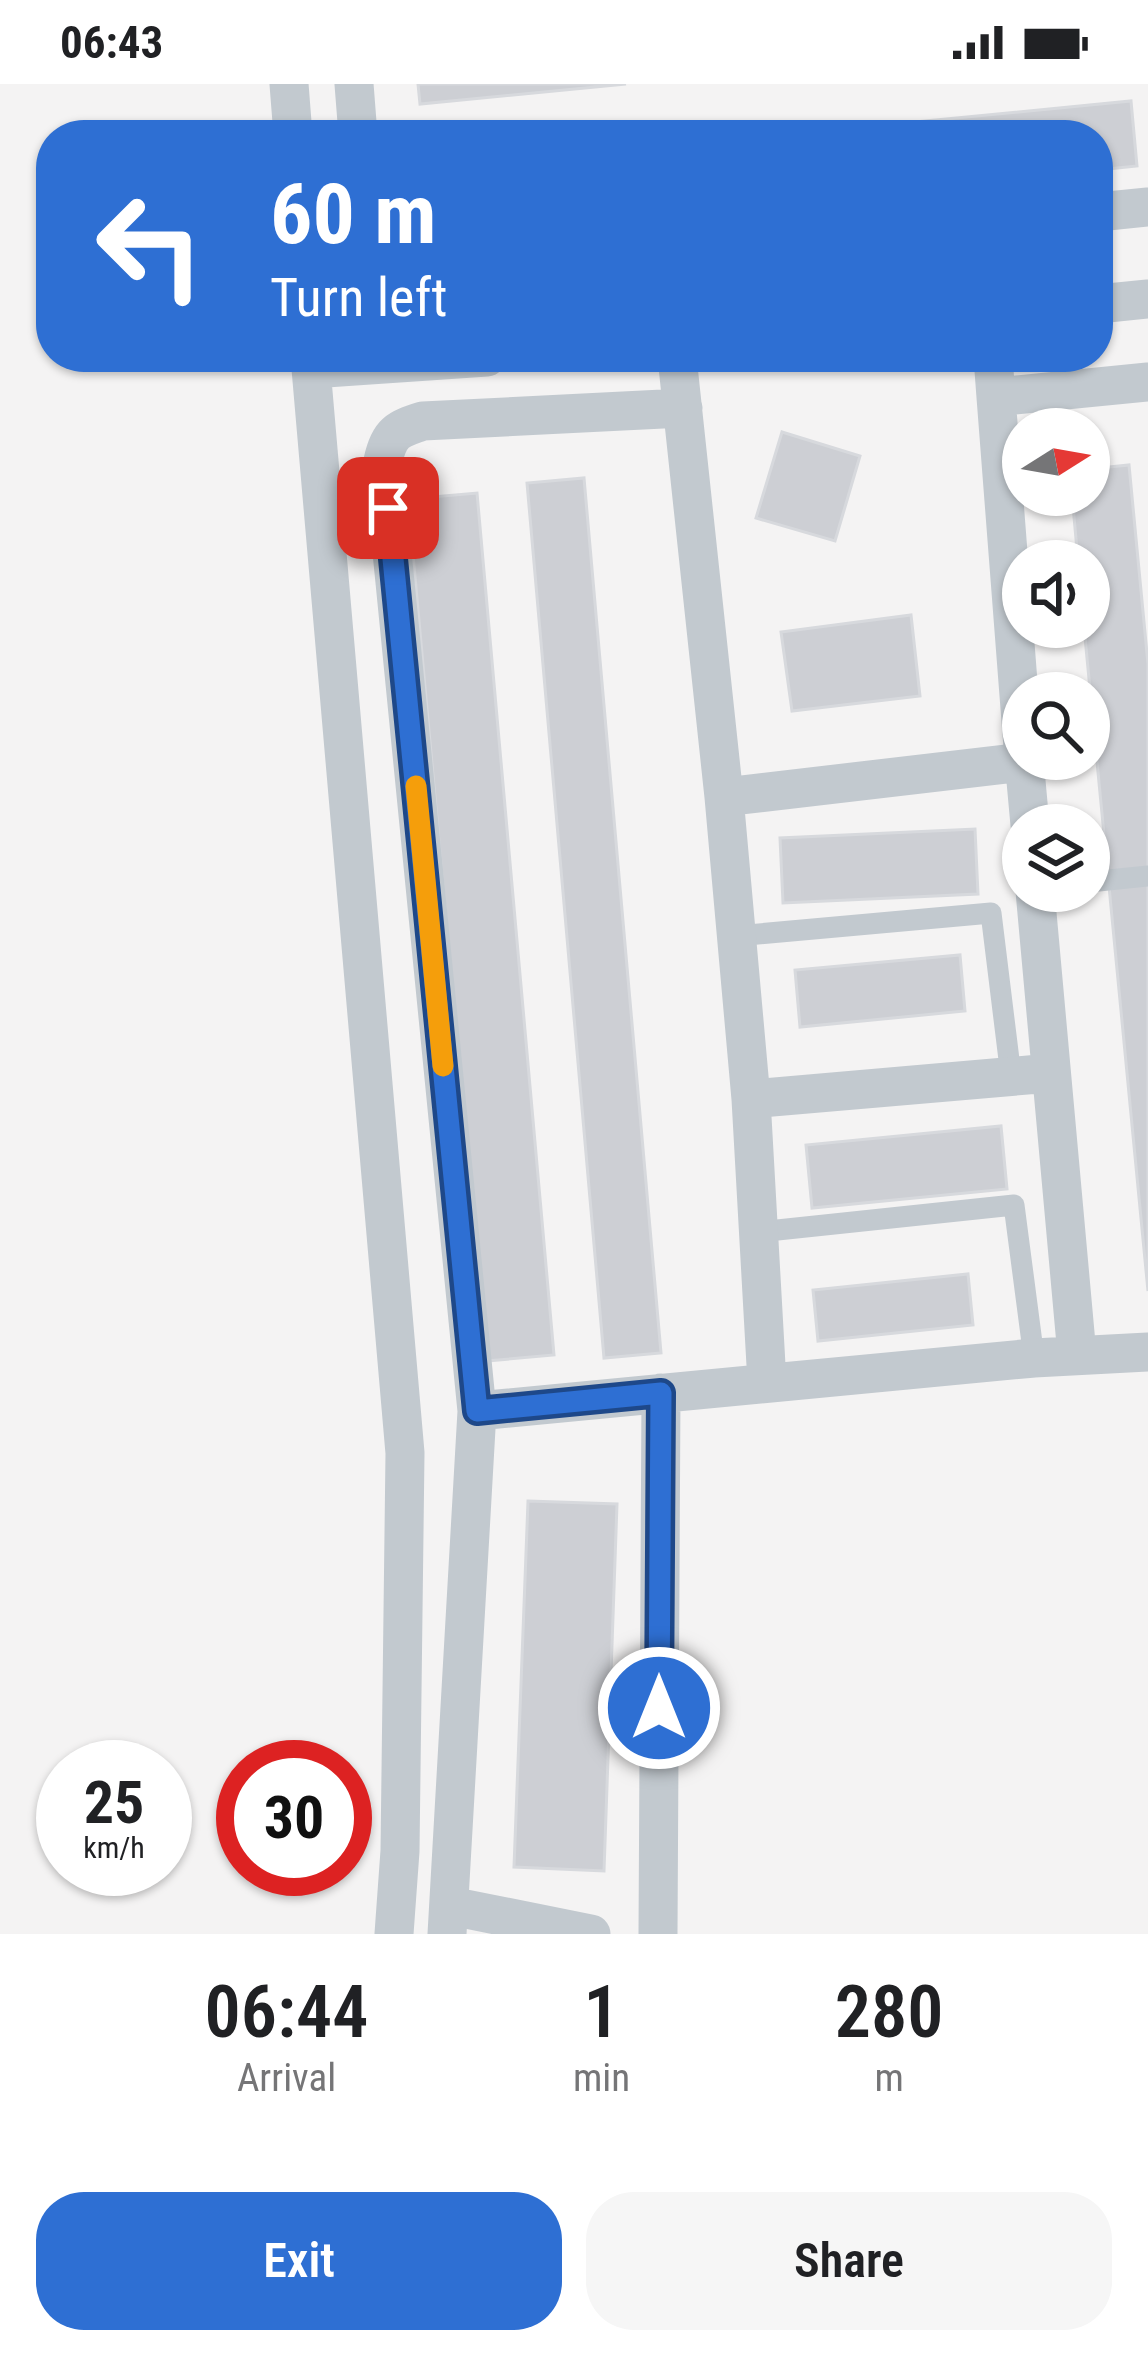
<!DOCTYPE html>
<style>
:root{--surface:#fff;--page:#f6f6f6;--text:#202124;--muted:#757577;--accent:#2e6fd3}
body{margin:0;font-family:"Roboto Condensed",sans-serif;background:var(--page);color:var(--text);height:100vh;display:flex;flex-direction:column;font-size:45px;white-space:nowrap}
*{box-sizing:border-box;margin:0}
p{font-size:39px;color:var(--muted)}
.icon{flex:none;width:66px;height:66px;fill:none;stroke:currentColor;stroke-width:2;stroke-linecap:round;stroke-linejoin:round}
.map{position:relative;height:1850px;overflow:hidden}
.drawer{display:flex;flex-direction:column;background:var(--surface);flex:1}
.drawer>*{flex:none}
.banner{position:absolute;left:36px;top:36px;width:1077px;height:252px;border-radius:48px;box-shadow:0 3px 9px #0004;background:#2e6fd3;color:#fff;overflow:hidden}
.needle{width:78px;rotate:79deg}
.buttons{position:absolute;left:1002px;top:324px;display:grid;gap:24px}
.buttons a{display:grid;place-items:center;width:108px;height:108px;border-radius:50%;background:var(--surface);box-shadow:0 3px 9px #0004;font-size:60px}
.speed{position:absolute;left:36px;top:1656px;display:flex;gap:24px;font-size:60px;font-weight:700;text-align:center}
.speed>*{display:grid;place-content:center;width:156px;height:156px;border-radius:50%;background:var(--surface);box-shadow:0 3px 9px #0004;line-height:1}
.speed small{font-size:30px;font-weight:400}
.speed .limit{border:18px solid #d22;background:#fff;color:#111}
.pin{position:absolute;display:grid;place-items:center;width:102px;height:102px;color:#fff;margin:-51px;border-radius:24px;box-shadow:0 6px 18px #0006}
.me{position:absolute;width:132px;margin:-66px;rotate:0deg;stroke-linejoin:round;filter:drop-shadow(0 0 9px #0008)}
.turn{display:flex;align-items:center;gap:42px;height:252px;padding:0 36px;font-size:54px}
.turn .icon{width:156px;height:156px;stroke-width:2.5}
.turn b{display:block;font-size:84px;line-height:102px}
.eta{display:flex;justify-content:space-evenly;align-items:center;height:204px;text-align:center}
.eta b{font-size:72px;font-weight:600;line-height:84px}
.primary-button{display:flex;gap:24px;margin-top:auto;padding:24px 36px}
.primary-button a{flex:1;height:138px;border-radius:48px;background:var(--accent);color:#fff;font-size:48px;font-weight:600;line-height:138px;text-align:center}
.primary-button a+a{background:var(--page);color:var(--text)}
.status{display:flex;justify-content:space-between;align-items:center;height:84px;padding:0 60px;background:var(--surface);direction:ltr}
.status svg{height:33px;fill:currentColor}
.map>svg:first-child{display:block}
.building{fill:#cdcfd4;stroke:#d7d9dd;stroke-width:3}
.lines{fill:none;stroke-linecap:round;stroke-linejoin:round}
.service{stroke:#c2c9cf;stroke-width:21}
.minor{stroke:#c2c9cf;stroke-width:39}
.route-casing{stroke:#1e4889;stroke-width:30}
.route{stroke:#2e6fd3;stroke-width:21}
.slow{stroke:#f59e0b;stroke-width:21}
</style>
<div class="status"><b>06:43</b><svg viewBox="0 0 49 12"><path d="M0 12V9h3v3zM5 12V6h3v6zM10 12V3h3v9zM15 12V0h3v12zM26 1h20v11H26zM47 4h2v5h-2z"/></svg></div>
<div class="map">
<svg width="1148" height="1850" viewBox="0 0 1148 1850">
<rect width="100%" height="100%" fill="#f4f3f3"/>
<!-- building -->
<path class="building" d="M418,0H626L420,20Z
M1131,17L1137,82L1098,86V51H781Z
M782,348L860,372L835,457L756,434Z
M1129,381L1148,580V1207L1084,543H1089V477H1078L1072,411H1089V385Z
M584,394L661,1269L604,1274L527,399Z
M477,409L554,1271L486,1277L408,415Z
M911,531L920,612L792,627L781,548Z
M975,745L978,810L783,819L780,754Z
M960,871L965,927L800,943L795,886Z
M1001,1042L1007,1105L812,1124L806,1061Z
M968,1190L973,1241L818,1257L813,1206Z
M528,1417L617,1420L604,1787L514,1783Z"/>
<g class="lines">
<!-- service -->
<path class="service" d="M1089,798L1148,792
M736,852L991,829L1011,992
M758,1148L1014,1121L1034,1274"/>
<!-- minor -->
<path class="minor" d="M289,0L293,51
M354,0L358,51
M1098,128L1148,123
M1098,220L1148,215
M310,273L405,1369L400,1767L394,1850
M677,273L724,713L751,1015L767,1299
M993,273L996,313
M311,285L487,273
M1023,663L996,313L1148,298
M1024,675L1030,741
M724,713L1024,678
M1035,807L1077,1271
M751,1015L1051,989
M477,1327L1034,1274L1148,1268
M451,1822L591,1850
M447,1850L477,1327L383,377C389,349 397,345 423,337L683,324
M658,1850L661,1309"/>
</g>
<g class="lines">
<!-- route casing -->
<g class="route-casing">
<path id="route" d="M388,424L477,1327L661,1309L659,1624"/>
</g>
<!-- route -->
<use href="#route" class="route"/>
<!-- slow -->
<path class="slow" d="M416,702L443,982"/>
</g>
</svg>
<div class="buttons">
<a><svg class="needle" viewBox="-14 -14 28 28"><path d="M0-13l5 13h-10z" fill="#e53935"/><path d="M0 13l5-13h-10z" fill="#757577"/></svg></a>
<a><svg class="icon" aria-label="sound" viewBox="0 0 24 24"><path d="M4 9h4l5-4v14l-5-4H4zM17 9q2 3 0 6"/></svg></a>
<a><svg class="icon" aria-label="search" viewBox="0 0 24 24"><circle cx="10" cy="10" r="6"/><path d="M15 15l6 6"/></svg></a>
<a><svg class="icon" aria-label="layers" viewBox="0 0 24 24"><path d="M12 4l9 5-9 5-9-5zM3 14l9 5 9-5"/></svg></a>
</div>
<div class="speed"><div>25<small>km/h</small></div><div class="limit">30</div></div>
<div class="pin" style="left:388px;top:424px;background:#d93025"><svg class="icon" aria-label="arrive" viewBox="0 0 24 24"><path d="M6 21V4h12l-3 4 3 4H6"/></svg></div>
<svg class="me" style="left:659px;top:1624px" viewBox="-20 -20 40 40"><circle r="17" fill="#2e6fd3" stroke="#fff" stroke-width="3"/><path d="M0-11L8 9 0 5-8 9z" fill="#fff"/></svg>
<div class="banner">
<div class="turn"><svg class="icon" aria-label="left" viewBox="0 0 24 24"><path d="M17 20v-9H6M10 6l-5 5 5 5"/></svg><div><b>60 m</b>Turn left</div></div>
</div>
</div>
<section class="drawer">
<div class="eta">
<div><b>06:44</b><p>Arrival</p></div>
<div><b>1</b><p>min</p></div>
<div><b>280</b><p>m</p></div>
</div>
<div class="primary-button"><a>Exit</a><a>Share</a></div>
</section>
